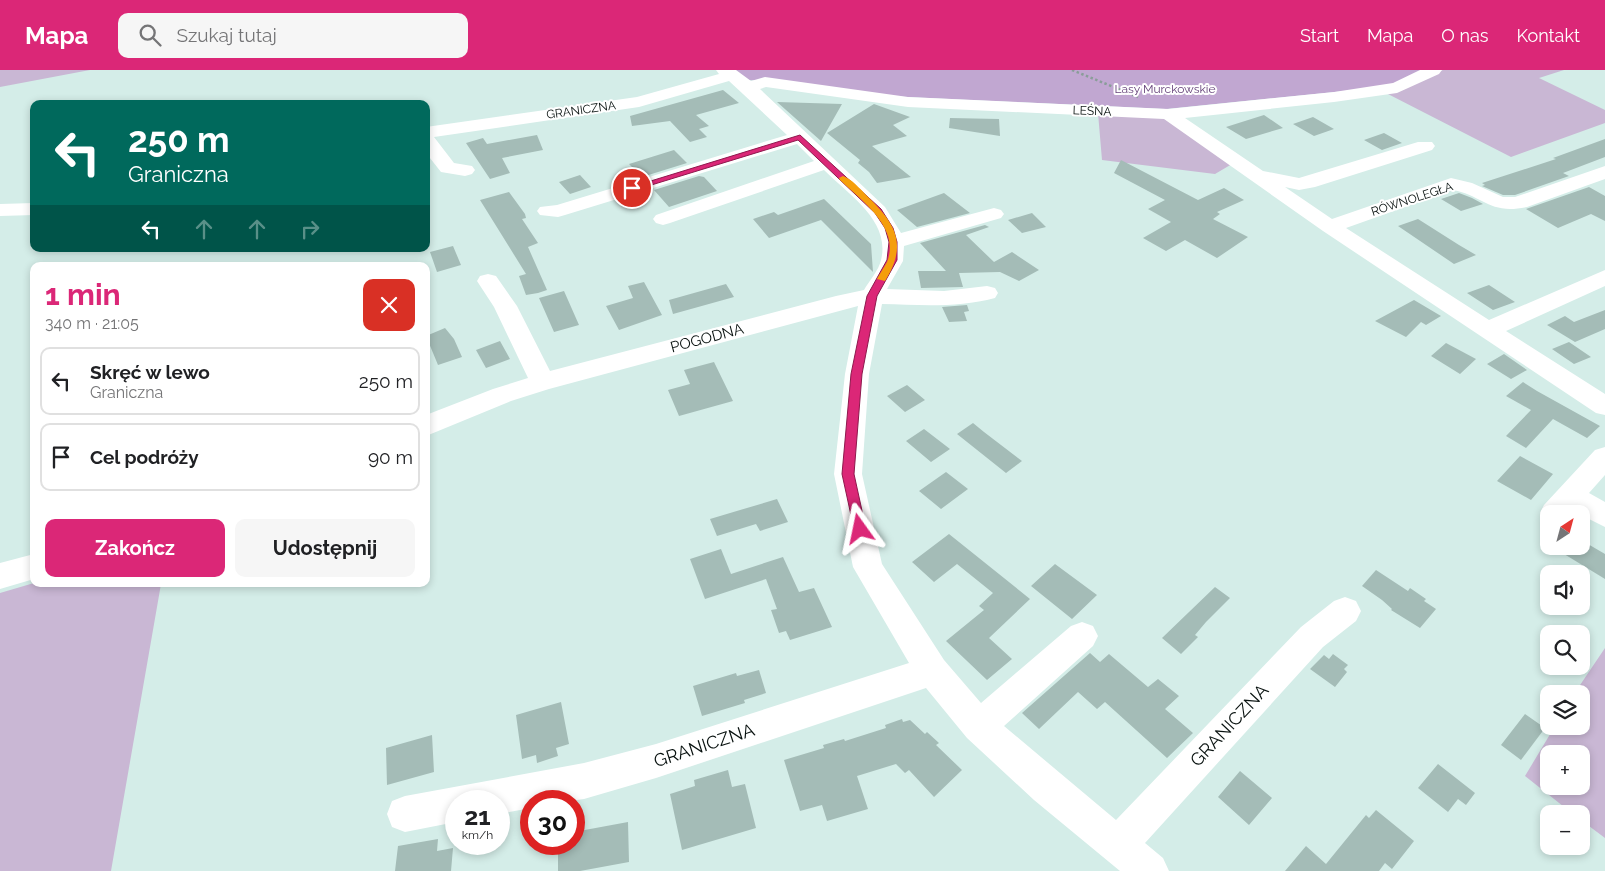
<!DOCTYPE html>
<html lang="pl">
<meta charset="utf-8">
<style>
:root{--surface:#fff;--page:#f6f6f6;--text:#202124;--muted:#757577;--line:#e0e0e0;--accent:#db2777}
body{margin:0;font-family:Raleway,sans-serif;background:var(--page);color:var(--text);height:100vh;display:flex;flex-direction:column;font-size:19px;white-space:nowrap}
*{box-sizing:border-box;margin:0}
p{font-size:16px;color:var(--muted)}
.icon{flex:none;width:28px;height:28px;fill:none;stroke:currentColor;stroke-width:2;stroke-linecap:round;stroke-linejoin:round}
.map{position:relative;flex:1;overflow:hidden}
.details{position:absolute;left:30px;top:192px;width:400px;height:325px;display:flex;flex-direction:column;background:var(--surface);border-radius:10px;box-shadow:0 2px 8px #0003}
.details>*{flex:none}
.hud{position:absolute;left:30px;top:30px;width:400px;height:152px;border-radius:10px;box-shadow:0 2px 8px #0003;background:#00695c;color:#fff;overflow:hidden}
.needle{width:32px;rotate:36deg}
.fabs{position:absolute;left:1540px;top:435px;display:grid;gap:10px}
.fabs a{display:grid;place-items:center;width:50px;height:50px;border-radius:10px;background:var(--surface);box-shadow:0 2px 8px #0003;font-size:25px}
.speed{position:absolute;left:445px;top:720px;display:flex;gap:10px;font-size:25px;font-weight:700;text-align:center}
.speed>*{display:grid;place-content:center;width:65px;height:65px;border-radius:50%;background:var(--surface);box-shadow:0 2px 8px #0003;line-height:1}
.speed small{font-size:12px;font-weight:400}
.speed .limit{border:8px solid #d22;background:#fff;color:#111}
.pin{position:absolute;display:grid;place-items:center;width:42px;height:42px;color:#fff;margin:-21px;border:2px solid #fff;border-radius:50%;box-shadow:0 1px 5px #0007}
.me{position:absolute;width:55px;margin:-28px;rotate:348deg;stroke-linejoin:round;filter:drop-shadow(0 0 4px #0008)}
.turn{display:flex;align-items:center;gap:18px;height:105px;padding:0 15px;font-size:22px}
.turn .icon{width:65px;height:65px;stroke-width:2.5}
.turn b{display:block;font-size:35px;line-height:42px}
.lanes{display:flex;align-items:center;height:48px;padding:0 15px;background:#0003;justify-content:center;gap:25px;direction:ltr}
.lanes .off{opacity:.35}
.round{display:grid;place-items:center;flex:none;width:52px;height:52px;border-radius:10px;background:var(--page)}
.summary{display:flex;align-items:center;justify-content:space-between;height:85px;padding:0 15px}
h1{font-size:30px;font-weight:700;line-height:38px;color:var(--accent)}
.button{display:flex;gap:10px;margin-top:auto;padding:10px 15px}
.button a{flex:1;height:58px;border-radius:10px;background:var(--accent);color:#fff;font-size:20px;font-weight:700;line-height:58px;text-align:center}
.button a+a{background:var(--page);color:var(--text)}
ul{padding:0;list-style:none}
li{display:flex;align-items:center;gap:15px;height:68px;margin:0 10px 8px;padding:0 5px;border:2px solid var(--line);border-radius:10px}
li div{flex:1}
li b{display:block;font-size:19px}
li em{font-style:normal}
header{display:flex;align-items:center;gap:30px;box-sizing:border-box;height:70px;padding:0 25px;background:var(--accent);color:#fff}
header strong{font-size:24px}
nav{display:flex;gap:28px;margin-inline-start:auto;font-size:18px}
.search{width:350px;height:45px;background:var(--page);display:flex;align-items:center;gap:12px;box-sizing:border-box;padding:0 18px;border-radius:10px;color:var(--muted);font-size:19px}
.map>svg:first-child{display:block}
.green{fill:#c9b7d4;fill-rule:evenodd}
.forest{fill:#c1a7d1}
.building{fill:#a4bcb7}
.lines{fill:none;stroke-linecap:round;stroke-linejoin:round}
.path{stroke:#8a9d99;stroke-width:2.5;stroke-dasharray:2.5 2.5;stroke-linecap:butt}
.minor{fill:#fff;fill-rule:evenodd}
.route{fill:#db2777;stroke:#8e194d}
.slow{fill:#f59e0b}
.labels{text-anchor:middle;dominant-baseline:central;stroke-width:4;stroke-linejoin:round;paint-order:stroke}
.far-park-label{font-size:12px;fill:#654279;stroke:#fff}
.far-street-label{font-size:12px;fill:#07100e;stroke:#fff}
.street-label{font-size:15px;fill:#07100e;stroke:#fff}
.near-street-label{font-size:18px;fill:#07100e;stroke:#fff}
</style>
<header>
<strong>Mapa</strong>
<div class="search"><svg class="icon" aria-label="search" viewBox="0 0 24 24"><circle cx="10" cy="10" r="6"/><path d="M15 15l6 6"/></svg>Szukaj tutaj</div>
<nav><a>Start</a><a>Mapa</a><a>O nas</a><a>Kontakt</a></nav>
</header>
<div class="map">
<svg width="1605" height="801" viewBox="0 0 1605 801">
<rect width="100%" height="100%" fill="#d4ede8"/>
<!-- green -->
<path class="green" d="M0,0H90L0,17Z
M1443,0H1564L1539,8L1605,40V53L1511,87L1384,22Z
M1098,43L1169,48L1232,94L1215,104L1102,90Z
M34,513L161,514L111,801H0V523Z
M1605,578V768L1581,750V744H1573L1525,706L1555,656H1581V624H1574ZM1549,684H1581V716H1549Z"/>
<!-- forest -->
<path class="forest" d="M731,0H1426L1395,16L1166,39L886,26L778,11L745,10Z"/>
<!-- building -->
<path class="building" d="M723,20L739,33L696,45L709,56L699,59L707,67L690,72L670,51L632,56L630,46Z
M777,32L842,34L821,71Z
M874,34L910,47L893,55L907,66L872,76L911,107L877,113L869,102L858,93L860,90L827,63Z
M1264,45L1283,58L1246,69L1226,57Z
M1313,47L1334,59L1314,66L1293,54Z
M950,48L999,49L1000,66L949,58Z
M1384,63L1402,73L1382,80L1364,70Z
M537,65L543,80L502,88L510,103L490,109L466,73L483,68L487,74Z
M1605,69V87L1563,103L1569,106L1515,125H1503L1482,116L1485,115L1482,113L1556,89L1553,88Z
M674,80L687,93L642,107L629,94Z
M1121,90L1198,130L1224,118L1244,130L1217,142L1220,144L1213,149L1248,167L1217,188L1185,170L1166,181L1143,168L1171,152L1148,139L1165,130L1114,103Z
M580,105L591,117L570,124L559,112Z
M699,106L704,107L717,121L669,137L654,120Z
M1589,117L1605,126V151L1591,144L1558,158L1526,139Z
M509,122L525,144L526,148L522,149L538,173L528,177L547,220L538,223L526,225L519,206L526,204L480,130Z
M944,123L970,143L917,157L897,140Z
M1459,123L1472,128L1483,134L1461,141L1441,129Z
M824,129L871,174L873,202L821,150L769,168L753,149L774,142L778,145Z
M1032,143L1046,157L1022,163L1008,150Z
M1418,149L1459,175L1476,185L1454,194L1398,156Z
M985,155L989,157L966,165L994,192L1012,182L1039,200L1019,211L1000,202L959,203L963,217L921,218L918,201H946L920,173Z
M453,176L461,195L437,202L430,182Z
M644,212L662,245L619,260L606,236L633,228L628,216Z
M726,214L734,227L673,244L669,230Z
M1489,215L1515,232L1493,240L1467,223Z
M564,221L579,255L554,262L539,228Z
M1414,230L1441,246L1426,255L1421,252L1406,267L1375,251Z
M967,235L969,241L964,242L967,251L949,252L942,237Z
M1605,240V259L1575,272L1547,255L1565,246L1574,252Z
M445,258L454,269L462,287L438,295L426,266Z
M500,271L510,289L486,298L476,280Z
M1569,272L1591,287L1574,294L1552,279Z
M1446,273L1476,289L1460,304L1431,286Z
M1504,284L1527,300L1511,309L1487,294Z
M714,292L733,331L679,346L668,320L690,314L684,300Z
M1523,312L1537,321L1600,356L1587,368L1553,349L1526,378L1506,366L1531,340L1506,326Z
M907,315L925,330L905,342L887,326Z
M973,353L984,362L1022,391L1006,403L957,364Z
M924,359L950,379L931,392L906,371Z
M1520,386L1553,404L1531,430L1497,411Z
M946,402L968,419L941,439L919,421Z
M777,429L788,452L760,461L756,454L717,466L710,449Z
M949,464L1030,529L989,568L1012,589L987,610L946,571L984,540L979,536L993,523L957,494L934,512L912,492Z
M1581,470L1605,484V509L1551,476H1581Z
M721,479L731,504L783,487L799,522L814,518L832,557L790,570L786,561L779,563L771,540L777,539L766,509L705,529L690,489Z
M1055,494L1097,525L1072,549L1031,516Z
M1376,500L1408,521L1410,518L1426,529L1424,531L1436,539L1420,558L1391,540L1392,539L1382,530L1362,516Z
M1215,517L1230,528L1206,552L1195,565L1198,567L1181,584L1162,568Z
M1090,583L1100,592L1109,584L1148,617L1158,609L1179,626L1165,639L1193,663L1167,688L1105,632L1097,639L1078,622L1039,659L1022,643Z
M1333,584L1348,595L1344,599L1347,602L1335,617L1310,599L1324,585L1329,589Z
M759,600L766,623L744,630L745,633L702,646L693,616L736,603L737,606Z
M561,632L569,674L556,678L558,686L537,693L536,685L522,689L516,645Z
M1525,644L1545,658L1521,690L1501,675Z
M902,649L903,652L910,650L925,664L927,662L939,673L936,675L962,700L934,727L909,700L905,703L896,694L857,706L868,739L827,751L822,735L800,741L784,690L824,678L823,675L844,669L845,671L886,658L885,655Z
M432,665L434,702L387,715L386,678Z
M1438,694L1475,723L1466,735L1458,729L1448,742L1418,718Z
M728,700L732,717L745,714L756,758L682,780L670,724L695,716L694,710Z
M1240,701L1272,728L1249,755L1218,727Z
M1376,740L1414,771L1392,799L1385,793L1379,801H1285L1306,776L1326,794L1366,745L1369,748Z
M628,752L629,792L580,801H558V774H574V762Z
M438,769L437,781L453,778L451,801H395L398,776Z"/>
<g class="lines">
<!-- path -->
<path class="path" d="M1072,0L1138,27"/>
<!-- minor -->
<path class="minor" d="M716,0H736L751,11L765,7L908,27L1168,39L1334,22L1393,13L1420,0H1442L1439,4L1397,23L1334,32L1185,48L1263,101L1299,108L1418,72H1432L1435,76L1432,80L1315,117L1299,120L1285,117L1332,149L1451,108L1472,113L1503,127H1515L1605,96V109L1527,137C1489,145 1484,126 1453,120L1346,158L1489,250L1605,200V216L1506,261L1605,324V345L1596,343L1323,161L1164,49L908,37L766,17L760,19L885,137L901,163L994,138L1001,140L1004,144L1001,148L904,176L903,191L887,219L944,221L987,216L995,218L998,223L995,228C958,238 920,235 882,234L869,304L862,404L882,494L944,590L981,633L1071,556L1082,552L1093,556L1098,566L1093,576L1004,656L1116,750L1301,557L1334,531L1345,527L1356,531L1361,541L1356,551L1323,577L1145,773L1163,788L1169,801H1120L1034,730L967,668L926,618L656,708L584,729L570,731H531V738L499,744V731H456V752L405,762L392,757L387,744L392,731L405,726L584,693L656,674L909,593L853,497L834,404L845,304L858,236L549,319L511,331L426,366V345L493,319L528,308L494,237L477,211L480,206L488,204L496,206L517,236L550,301L836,226L864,220C869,211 879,200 881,190C891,151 848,124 824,100L670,153L663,155L656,153L653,149L656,145L814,91L797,74L565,145L558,147L540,145L537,141L540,137L557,135L787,65L729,11L639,37L434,67L454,93L472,96L475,100L472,104L465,106L441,102L426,83V57L637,27L719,4Z
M34,133V145L0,146V134Z
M1605,377V405L1589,423L1605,432V457L1573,441L1571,444H1549V453L1544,451L1540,443L1544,435L1595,380Z
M34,484V509L0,519V493Z"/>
</g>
<!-- route -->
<path class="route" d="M800,65L881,139L893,158L897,172V190L877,226L862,304L854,404L866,459L860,464L854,459L842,404L851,304L867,226L887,190L889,172L885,158L875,143L798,70L635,120L628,118Z"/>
<!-- slow -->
<path class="slow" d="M843,106C852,109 860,119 867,126C896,154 908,174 885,211L877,209C880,203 884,198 887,192C901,158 861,130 840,110L839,108Z"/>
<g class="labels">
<!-- far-park labels -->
<g class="far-park-label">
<text x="1165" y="19">Lasy Murckowskie</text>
</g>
<!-- far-street labels -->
<g class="far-street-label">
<text transform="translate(581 40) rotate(-8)">GRANICZNA</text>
<text transform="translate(1092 41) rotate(2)">LEŚNA</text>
<text transform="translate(1412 129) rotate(-18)">RÓWNOLEGŁA</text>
</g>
<!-- street labels -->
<g class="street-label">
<text transform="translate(707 268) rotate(-15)">POGODNA</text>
</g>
<!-- near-street labels -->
<g class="near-street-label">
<text transform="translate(1229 655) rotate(-47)">GRANICZNA</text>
<text transform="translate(704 675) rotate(-18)">GRANICZNA</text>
</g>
</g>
</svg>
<div class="fabs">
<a><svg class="needle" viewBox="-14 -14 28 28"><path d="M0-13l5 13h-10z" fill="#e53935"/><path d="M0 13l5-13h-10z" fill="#757577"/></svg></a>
<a><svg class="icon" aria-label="sound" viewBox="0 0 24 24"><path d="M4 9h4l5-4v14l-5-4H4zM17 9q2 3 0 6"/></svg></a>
<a><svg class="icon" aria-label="search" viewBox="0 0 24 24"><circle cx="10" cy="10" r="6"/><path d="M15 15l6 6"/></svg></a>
<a><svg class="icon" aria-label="layers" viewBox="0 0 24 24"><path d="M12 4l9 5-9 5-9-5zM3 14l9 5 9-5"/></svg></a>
<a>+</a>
<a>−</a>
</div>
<div class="speed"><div>21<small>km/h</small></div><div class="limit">30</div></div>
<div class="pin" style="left:632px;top:118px;background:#d93025"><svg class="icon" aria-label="arrive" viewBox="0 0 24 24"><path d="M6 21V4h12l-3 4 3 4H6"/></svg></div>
<svg class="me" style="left:860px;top:459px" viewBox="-20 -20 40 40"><path d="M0-17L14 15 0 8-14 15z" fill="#db2777" stroke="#fff" stroke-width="4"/></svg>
<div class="hud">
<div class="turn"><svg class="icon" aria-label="left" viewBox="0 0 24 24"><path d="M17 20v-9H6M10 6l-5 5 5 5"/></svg><div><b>250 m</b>Graniczna</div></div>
<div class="lanes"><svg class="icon" aria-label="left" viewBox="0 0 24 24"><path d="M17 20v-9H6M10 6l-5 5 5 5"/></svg><svg class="icon off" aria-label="ahead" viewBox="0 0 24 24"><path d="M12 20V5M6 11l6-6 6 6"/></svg><svg class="icon off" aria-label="ahead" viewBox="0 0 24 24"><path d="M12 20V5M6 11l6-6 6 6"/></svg><svg class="icon off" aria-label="right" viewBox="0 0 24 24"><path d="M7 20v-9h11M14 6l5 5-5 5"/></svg></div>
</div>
<section class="details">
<div class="summary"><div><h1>1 min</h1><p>340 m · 21:05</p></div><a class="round" style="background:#d93025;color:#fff"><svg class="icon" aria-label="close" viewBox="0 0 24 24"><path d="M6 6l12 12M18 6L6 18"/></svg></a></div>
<ul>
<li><svg class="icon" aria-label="left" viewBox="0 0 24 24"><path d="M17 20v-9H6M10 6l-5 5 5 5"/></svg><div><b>Skręć w lewo</b><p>Graniczna</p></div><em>250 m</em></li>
<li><svg class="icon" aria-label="arrive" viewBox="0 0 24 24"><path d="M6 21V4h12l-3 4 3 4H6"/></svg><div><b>Cel podróży</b></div><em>90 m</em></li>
</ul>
<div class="button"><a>Zakończ</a><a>Udostępnij</a></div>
</section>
</div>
